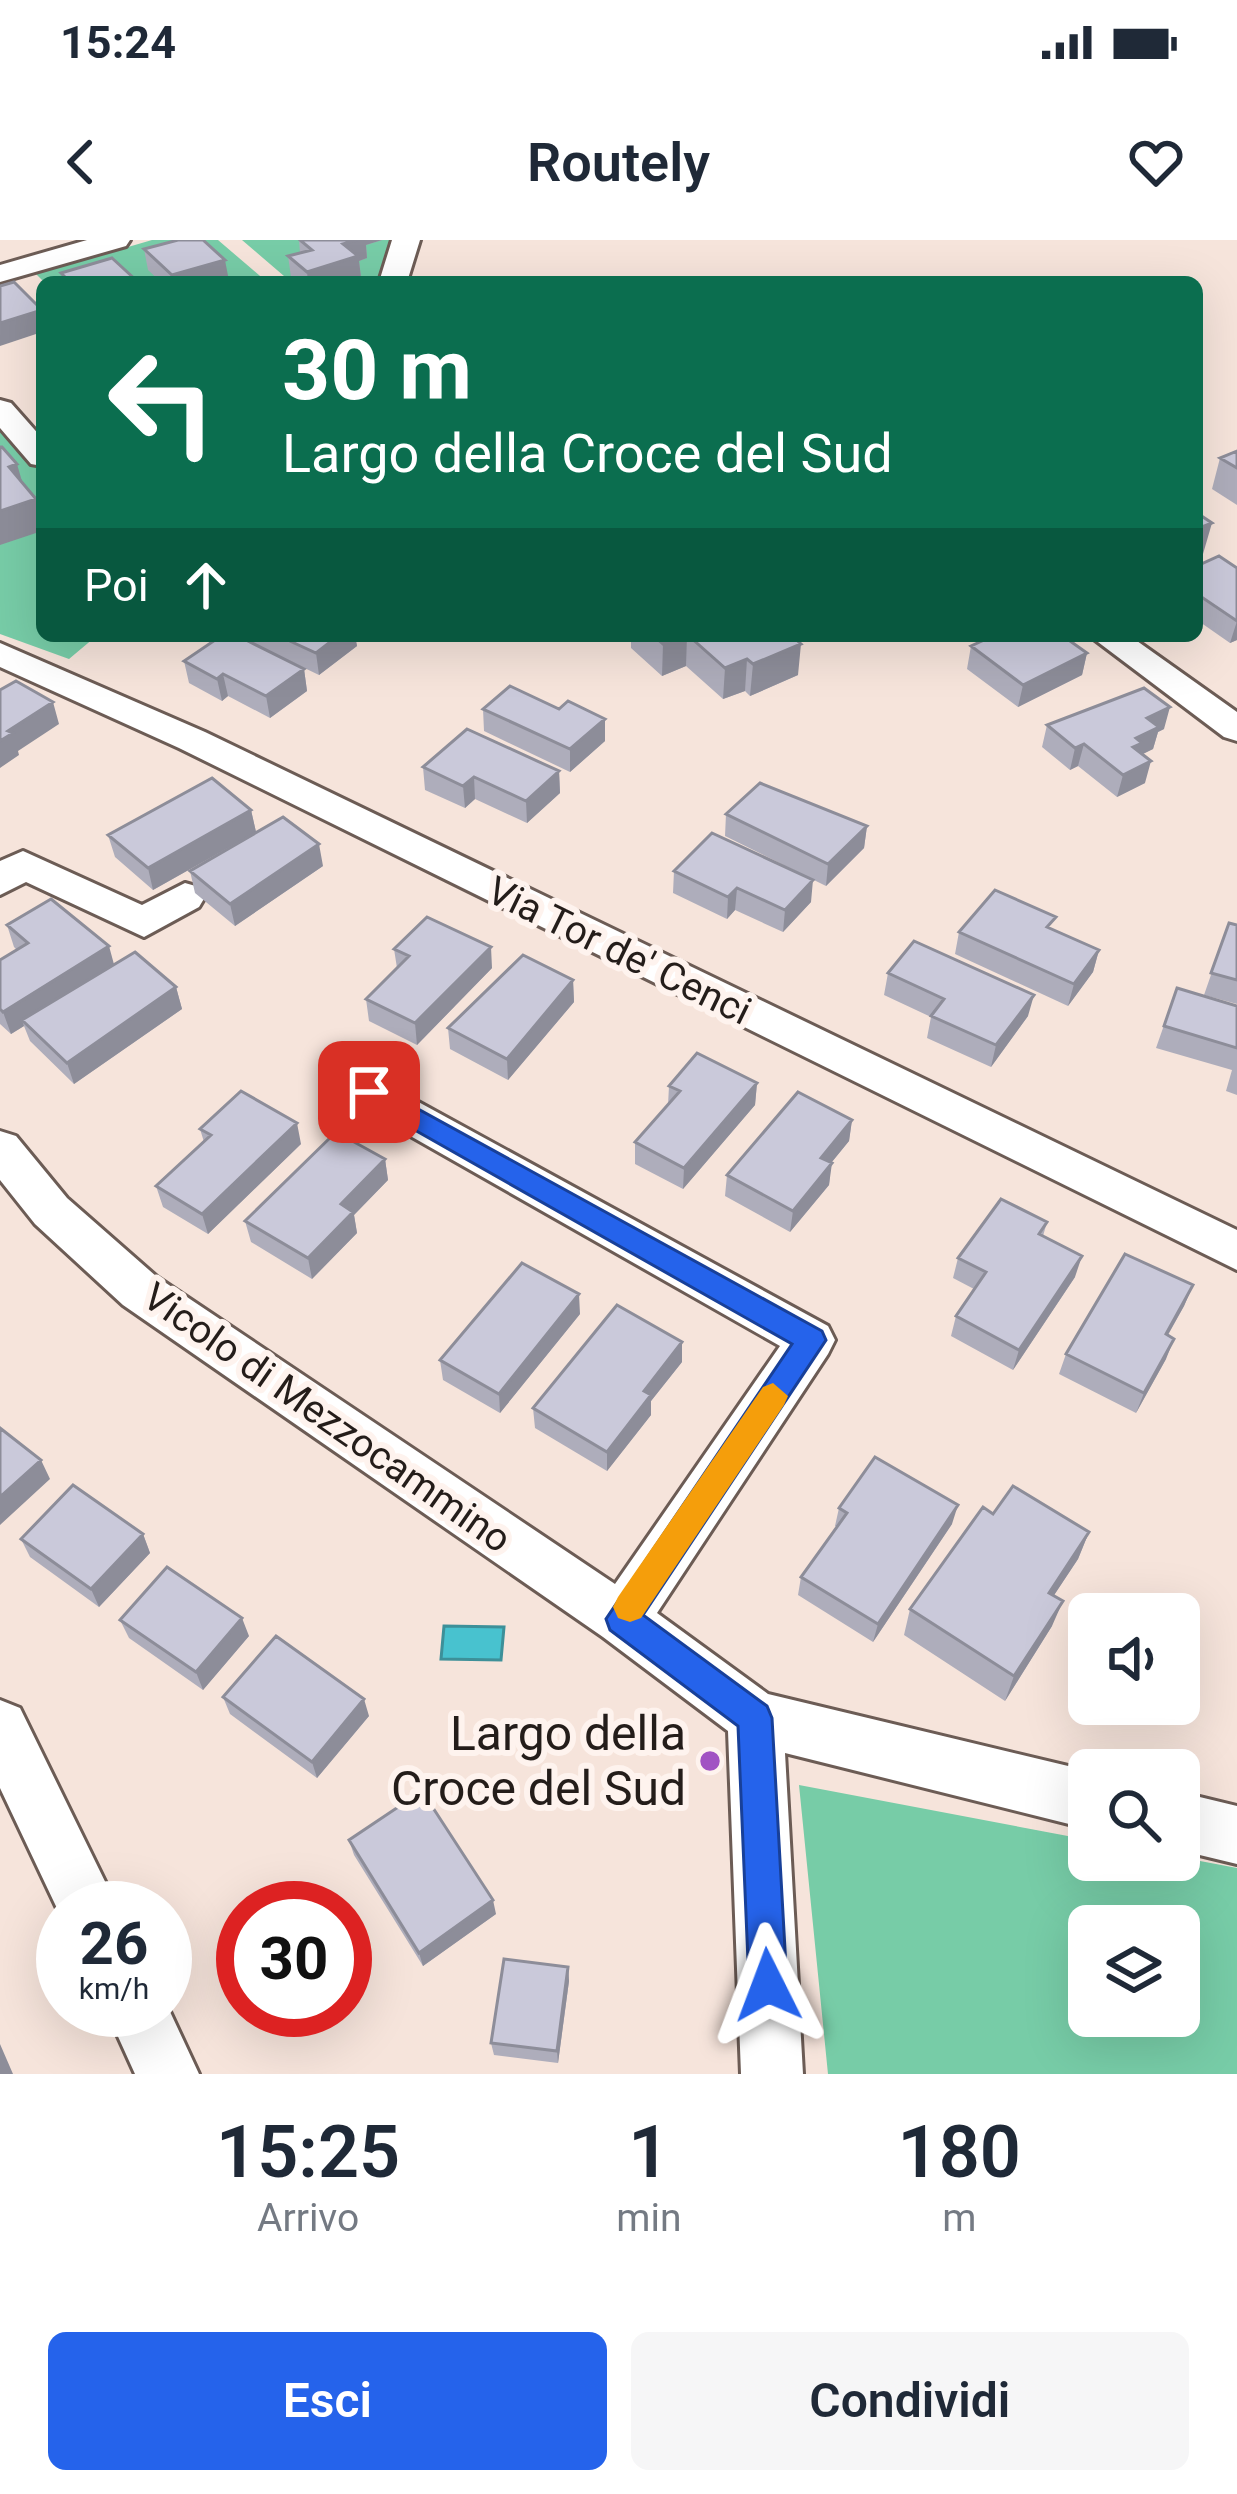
<!DOCTYPE html>
<html lang="it">
<style>
:root{--surface:#fff;--page:#f6f6f7;--text:#1f2937;--muted:#747a83;--accent:#2563eb}
body{margin:0;font-family:Roboto,sans-serif;background:var(--page);color:var(--text);height:100vh;display:flex;flex-direction:column;font-size:45px;white-space:nowrap}
*{box-sizing:border-box;margin:0}
p{font-size:39px;color:var(--muted)}
.icon{flex:none;width:66px;height:66px;fill:none;stroke:currentColor;stroke-width:2;stroke-linecap:round;stroke-linejoin:round}
.map{position:relative;height:1834px;overflow:hidden}
.sheet{display:flex;flex-direction:column;background:var(--surface);flex:1}
.sheet>*{flex:none}
.hud{position:absolute;left:36px;top:36px;width:1167px;height:366px;border-radius:18px;box-shadow:0 12px 48px #0002;background:#0b6e4f;color:#fff;overflow:hidden}
.buttons{position:absolute;left:1068px;top:1353px;display:grid;gap:24px}
.buttons a{display:grid;place-items:center;width:132px;height:132px;border-radius:18px;background:var(--surface);box-shadow:0 12px 48px #0002;font-size:60px}
.speed{position:absolute;left:36px;top:1641px;display:flex;gap:24px;font-size:60px;font-weight:700;text-align:center}
.speed>*{display:grid;place-content:center;width:156px;height:156px;border-radius:50%;background:var(--surface);box-shadow:0 12px 48px #0002;line-height:1}
.speed small{font-size:30px;font-weight:400}
.speed .limit{border:18px solid #d22;background:#fff;color:#111}
.pin{position:absolute;display:grid;place-items:center;width:102px;height:102px;color:#fff;margin:-51px;border-radius:24px;box-shadow:0 6px 18px #0006}
.me{position:absolute;width:132px;margin:-66px;rotate:357deg;stroke-linejoin:round;filter:drop-shadow(0 0 9px #0008)}
.turn{display:flex;align-items:center;gap:42px;height:252px;padding:0 48px;font-size:54px}
.turn .icon{width:156px;height:156px;stroke-width:2.5}
.turn b{display:block;font-size:84px;line-height:102px}
.then{display:flex;align-items:center;height:114px;padding:0 48px;background:#0003;gap:24px;font-size:45px}
.eta{display:flex;justify-content:space-evenly;align-items:center;height:204px;text-align:center}
.eta b{font-size:72px;font-weight:600;line-height:84px}
.cta{display:flex;gap:24px;margin-top:auto;padding:24px 48px}
.cta a{flex:1;height:138px;border-radius:18px;background:var(--accent);color:#fff;font-size:48px;font-weight:600;line-height:138px;text-align:center}
.cta a+a{background:var(--page);color:var(--text)}
.status{display:flex;justify-content:space-between;align-items:center;height:84px;padding:0 60px;background:var(--surface);direction:ltr}
.status svg{height:33px;fill:currentColor}
header{display:flex;justify-content:space-between;align-items:center;height:156px;padding:0 48px;background:var(--surface);font-size:54px;font-weight:600}
.map>svg:first-child{display:block}
.green{fill:#77cca7;fill-rule:evenodd}
.water{fill:#48c2cf;stroke:#3d9099;stroke-width:3}
.lines{fill:none;stroke-linecap:round;stroke-linejoin:round}
.minor-casing{stroke:#6c5c55;stroke-width:6}
.minor{fill:#fff;fill-rule:evenodd}
.wall{fill:#aeadbb}
.shaded-wall{fill:#8d8d99}
.building{fill:#cac9da;stroke:#8d8d99;stroke-width:3}
.route{fill:#2563eb;stroke:#184099;stroke-width:3}
.slow{fill:#f59e0b}
.poi-dot{fill:#a153c3;stroke:#fef3ee;stroke-width:4.5}
.labels{text-anchor:middle;dominant-baseline:central;stroke-width:12;stroke-linejoin:round;paint-order:stroke}
.street-label{font-size:39px;fill:#241d1a;stroke:#fef3ee}
.near-poi-label{font-size:48px;fill:#241d1a;stroke:#fef3ee;text-anchor:end}
</style>
<div class="status"><b>15:24</b><svg viewBox="0 0 49 12"><path d="M0 12V9h3v3zM5 12V6h3v6zM10 12V3h3v9zM15 12V0h3v12zM26 1h20v11H26zM47 4h2v5h-2z"/></svg></div>
<header><svg class="icon" aria-label="back" viewBox="0 0 24 24"><path d="M15 5l-7 7 7 7"/></svg>Routely<svg class="icon" aria-label="heart" viewBox="0 0 24 24"><path d="M12 20l-8-8c-3-5 5-10 8-4 3-6 11-1 8 4z"/></svg></header>
<div class="map">
<svg width="1237" height="1834" viewBox="0 0 1237 1834">
<rect width="100%" height="100%" fill="#f6e4db"/>
<!-- green -->
<path class="green" d="M152,0H218L267,42H44L36,34Z
M242,0H394L378,42H291Z
M0,182L42,229V396L94,398L69,419L0,394Z
M799,1545L1089,1600V1620L1179,1617L1237,1628V1834H828ZM1089,1686H1179V1776H1089Z"/>
<!-- water -->
<path class="water" d="M444,1386L504,1387L501,1420L441,1419Z"/>
<g class="lines">
<!-- minor casing -->
<g class="minor-casing">
<path id="minor" d="M87,0H130L126,6L0,42V25Z
M392,0H420L407,42H379Z
M0,160L11,163L42,198V226L31,224L0,188Z
M1090,396H1130L1237,472V501L1224,497Z
M0,403L205,492L1237,990V1030L179,508L0,427Z
M23,611L142,665L185,643L199,647L205,657L199,667L144,697L26,642L0,655V621Z
M369,835L828,1086L835,1100L828,1114L657,1373L768,1454L1089,1531V1589L785,1513L803,1834H741L728,1491L603,1397L123,1065L35,984L0,940V891L16,896L67,958L157,1037L615,1344L780,1106L354,864L347,852L354,840Z
M0,1460L20,1468L118,1668H63V1681L0,1548Z
M1179,1552L1237,1566V1624L1179,1610Z
M165,1761L199,1834H135L106,1770H165Z"/>
</g>
<!-- minor -->
<use href="#minor" class="minor"/>
</g>
<!-- wall -->
<path class="wall" d="M299,0H382L366,5L367,18L359,21L361,37L344,42H297L291,37L288,16L300,13Z
M144,9L229,41L161,42L148,30Z
M1237,211V265L1212,249L1220,218Z
M1197,326L1237,328V400L1230,403L1197,380Z
M239,396H355L357,406L319,435L267,410L304,429L307,451L270,478L228,456L222,461L189,443L184,421Z
M631,396H792L798,435L750,456L745,451L723,459L686,426L662,436L631,408Z
M971,406L1087,413L1082,435L1018,467L967,429Z
M483,469H559L605,479V501L570,532L484,491Z
M1047,485L1164,489L1158,492L1153,509L1142,514L1145,543L1117,557L1078,526L1070,530L1042,507Z
M423,527L559,531L560,553L527,583L475,559L465,568L425,550Z
M251,570L256,592L153,650L115,617L108,595Z
M726,574L867,586L864,608L826,646L725,596Z
M323,626L235,686L195,653L190,631Z
M674,631L811,662L783,692L735,670L727,679L673,653Z
M1229,683L1237,685V764L1204,755Z
M7,685L176,747L182,769L74,844L30,801L24,786L11,794L0,784V720L17,710L14,707Z
M1052,689L1099,710L1093,732L1068,766L955,714L959,692Z
M394,709L492,728L417,805L369,781L366,759L397,728Z
M888,733L1028,776L991,827L927,798L931,777L884,755Z
M573,740L574,762L508,840L450,809L448,788Z
M1177,748L1237,766V855L1226,851L1232,830L1156,808Z
M757,843L755,865L683,949L635,924V902L668,865L669,846Z
M852,880L849,901L831,923L829,945L790,992L725,956L727,935Z
M200,889L301,904L208,994L163,967L156,946L204,902Z
M385,919L388,940L354,975L357,993L312,1039L251,1002L245,981Z
M1047,982L1043,996L1075,1037L1013,1130L951,1096L956,1076L974,1049L953,1038L958,1018Z
M1193,1045L1184,1066L1168,1095L1166,1119L1136,1173L1059,1134L1066,1114Z
M580,1074L500,1173L443,1140L440,1120Z
M682,1122L651,1161V1175L607,1231L535,1188L533,1168Z
M839,1268L952,1284L873,1402L798,1355L801,1337L837,1287L835,1286Z
M993,1274L1089,1292L1078,1319L1054,1355L1052,1386L1005,1461L904,1395L910,1369Z
M143,1294L150,1313L99,1367L30,1317L21,1299Z
M120,1380L249,1396L203,1450L129,1398Z
M223,1457L369,1476L317,1538L230,1474Z
M349,1600L496,1674L423,1726L354,1615Z
M568,1727L569,1741L558,1823L494,1815L491,1803Z"/>
<!-- shaded-wall -->
<path class="shaded-wall" d="M354,0H382L366,5L367,18L359,21L361,37L344,42H308L307,32L343,4Z
M225,20L229,41L173,42L172,35Z
M42,70V92L0,106V83Z
M17,224L26,255L9,227Z
M36,259L42,281V291L0,305V271Z
M1212,283L1203,314L1197,317V289Z
M1237,381V400L1230,403Z
M338,396H355L357,406L319,435L316,413Z
M683,396H687L686,426L662,436L663,404Z
M801,404L798,435L750,456L753,424Z
M1087,413L1082,435L1018,467L1023,445Z
M747,419L745,451L723,459L725,428Z
M304,429L307,451L270,478L266,456Z
M223,434L228,456L222,461L217,439Z
M53,462L59,484L18,511L19,515L0,528V501L8,491Z
M1170,467L1164,489L1158,492L1153,509L1139,516L1127,530L1136,498L1147,478Z
M605,479V501L570,532V509Z
M1084,504L1078,526L1070,530L1075,508Z
M1151,521L1145,543L1117,557L1123,535Z
M559,531L560,553L527,583L526,561Z
M474,537L475,559L465,568L463,546Z
M251,570L256,592L153,650L148,628Z
M867,586L864,608L826,646L828,624Z
M319,604L323,626L235,686L230,664Z
M813,640L811,662L783,692L785,670Z
M737,648L735,670L727,679L728,657Z
M109,706L115,728L22,780L24,786L11,794L3,772Z
M491,707L492,728L417,805L415,783Z
M1099,710L1093,732L1068,766L1074,744Z
M573,740L574,762L508,840L507,819Z
M176,747L182,769L74,844L67,823Z
M1034,755L1028,776L991,827L996,805Z
M757,843L755,865L683,949L684,928Z
M852,880L849,901L818,939L821,918Z
M297,883L301,904L208,994L202,974Z
M385,919L388,940L354,975L357,993L312,1039L308,1018L341,964Z
M832,923L829,945L790,992L793,971Z
M1082,1016L1075,1037L1013,1130L1019,1110Z
M1193,1045L1184,1066L1157,1114L1166,1094Z
M579,1054L580,1074L500,1173L499,1154Z
M1174,1099L1166,1119L1136,1173L1144,1153Z
M682,1102V1122L651,1161V1175L607,1231V1212L644,1151Z
M41,1220L50,1239L0,1285V1257Z
M958,1265L952,1284L873,1402L878,1384Z
M1089,1292L1078,1319L1039,1378L1049,1353Z
M143,1294L150,1313L99,1367L91,1349Z
M1063,1361L1052,1386L1005,1461L1014,1436Z
M242,1378L249,1396L203,1450L196,1432Z
M364,1459L369,1476L317,1538L312,1522Z
M493,1660L496,1674L423,1726L419,1713Z
M568,1727L569,1741L558,1823L557,1811Z
M0,1804L13,1834H0Z"/>
<!-- building -->
<path class="building" d="M178,0H203L225,20L172,35L144,9Z
M300,0H357L343,4L358,16L307,32L288,16L312,10Z
M112,18L138,42H70L61,33Z
M14,42L42,70L0,83V46Z
M0,207H2L17,224L9,227L36,259L0,271Z
M1237,211V228L1220,218Z
M1197,273L1212,283L1197,289Z
M1219,316L1237,328V381L1197,354V326Z
M221,396H238L304,429L266,456L223,434L217,439L184,421Z
M279,396H338L316,413Z
M654,396H683L663,404Z
M689,396H792L801,404L753,424L747,419L725,428Z
M993,396H1063L1087,413L1023,445L971,406Z
M16,441L53,462L8,491L13,493L0,501V450Z
M510,446L559,469L568,461L605,479L570,509L483,469Z
M1144,448L1170,467L1147,478L1159,487L1136,498L1142,503L1133,507L1151,521L1123,535L1084,504L1075,508L1047,485Z
M467,489L559,531L526,561L474,537L463,546L423,527Z
M212,538L251,570L148,628L108,595Z
M760,543L867,586L828,624L726,574Z
M283,577L319,604L230,664L190,631Z
M712,593L813,640L785,670L737,648L728,657L674,631Z
M995,650L1056,677L1047,687L1099,710L1074,744L959,692Z
M51,659L109,706L3,772L0,769V720L28,703L7,685Z
M427,677L491,707L415,783L366,759L409,716L394,709Z
M1229,683L1237,685V740L1211,733Z
M914,701L1034,755L996,805L931,776L944,759L888,733Z
M135,712L176,747L67,823L22,780Z
M523,715L573,740L507,819L448,788Z
M1177,748L1237,766V808L1164,786Z
M697,813L757,843L684,928L635,902L680,851L669,846Z
M241,851L297,883L202,974L156,946L211,895L200,889Z
M798,852L852,880L821,918L832,923L793,971L727,935Z
M336,892L385,919L341,964L353,972L308,1018L245,981Z
M1001,959L1047,982L1039,994L1082,1016L1019,1110L956,1076L986,1032L958,1018Z
M1125,1014L1193,1045L1166,1094L1174,1099L1144,1153L1066,1114Z
M522,1023L579,1054L499,1154L440,1120Z
M617,1065L682,1102L644,1151L651,1155L607,1212L533,1168Z
M0,1188L41,1220L0,1257Z
M875,1217L958,1265L878,1384L801,1337L847,1273L839,1268Z
M73,1245L143,1294L91,1349L21,1299Z
M1013,1246L1089,1292L1049,1353L1063,1361L1014,1436L910,1369L983,1267L993,1274Z
M167,1327L242,1378L196,1432L120,1380Z
M276,1396L364,1459L312,1522L223,1457Z
M422,1551L493,1660L419,1713L349,1600Z
M504,1719L568,1727L557,1811L491,1803Z"/>
<!-- route -->
<path class="route" d="M369,842L822,1091L826,1100L643,1375L767,1466L772,1478L787,1745L781,1758L768,1763L755,1758L749,1745L738,1486L610,1390L606,1379L792,1104L360,859L356,852Z"/>
<!-- slow -->
<path class="slow" d="M773,1143L788,1156L784,1165L641,1378L630,1382L618,1378L613,1367L618,1357L763,1147Z"/>
<!-- markers -->
<circle class="poi-dot" cx="710" cy="1521" r="12"/>
<g class="labels">
<!-- street labels -->
<g class="street-label">
<text transform="translate(619 711) rotate(26)">Via Tor de' Cenci</text>
<text transform="translate(327 1178) rotate(35)">Vicolo di Mezzocammino</text>
</g>
<!-- near-poi labels -->
<g class="near-poi-label">
<text x="686" y="1493">Largo della<tspan x="686" dy="55">Croce del Sud</tspan></text>
</g>
</g>
</svg>
<div class="buttons">
<a><svg class="icon" aria-label="sound" viewBox="0 0 24 24"><path d="M4 9h4l5-4v14l-5-4H4zM17 9q2 3 0 6"/></svg></a>
<a><svg class="icon" aria-label="search" viewBox="0 0 24 24"><circle cx="10" cy="10" r="6"/><path d="M15 15l6 6"/></svg></a>
<a><svg class="icon" aria-label="layers" viewBox="0 0 24 24"><path d="M12 4l9 5-9 5-9-5zM3 14l9 5 9-5"/></svg></a>
</div>
<div class="speed"><div>26<small>km/h</small></div><div class="limit">30</div></div>
<div class="pin" style="left:369px;top:852px;background:#d93025"><svg class="icon" aria-label="arrive" viewBox="0 0 24 24"><path d="M6 21V4h12l-3 4 3 4H6"/></svg></div>
<svg class="me" style="left:768px;top:1745px" viewBox="-20 -20 40 40"><path d="M0-17L14 15 0 8-14 15z" fill="#2563eb" stroke="#fff" stroke-width="4"/></svg>
<div class="hud">
<div class="turn"><svg class="icon" aria-label="left" viewBox="0 0 24 24"><path d="M17 20v-9H6M10 6l-5 5 5 5"/></svg><div><b>30 m</b>Largo della Croce del Sud</div></div>
<div class="then">Poi<svg class="icon" aria-label="ahead" viewBox="0 0 24 24"><path d="M12 20V5M6 11l6-6 6 6"/></svg></div>
</div>
</div>
<section class="sheet">
<div class="eta">
<div><b>15:25</b><p>Arrivo</p></div>
<div><b>1</b><p>min</p></div>
<div><b>180</b><p>m</p></div>
</div>
<div class="cta"><a>Esci</a><a>Condividi</a></div>
</section>
